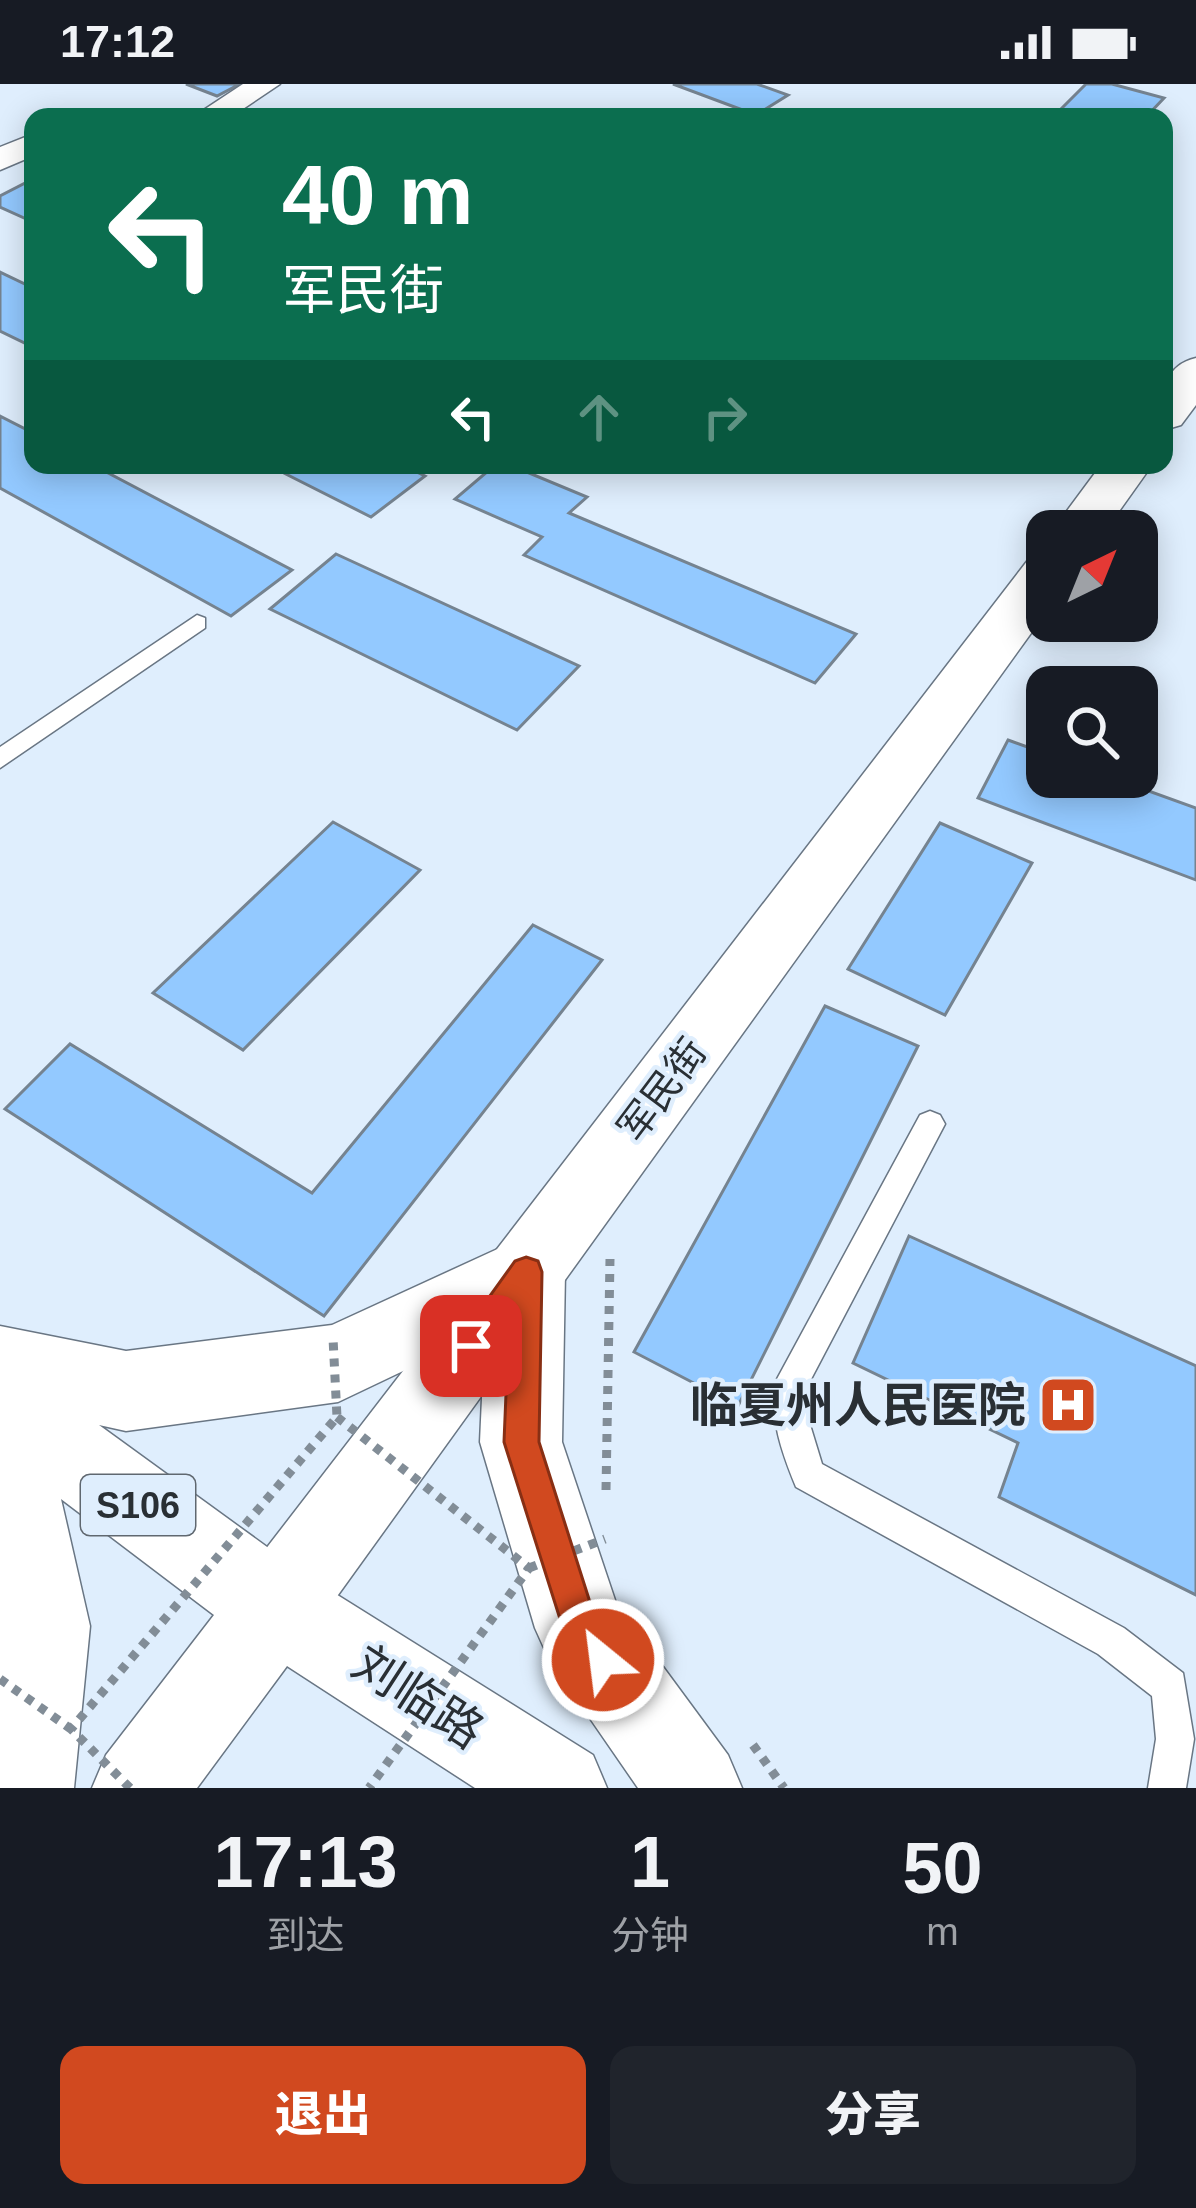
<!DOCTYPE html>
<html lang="zh">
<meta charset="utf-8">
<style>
:root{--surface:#171b24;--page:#20242c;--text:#f1f3f6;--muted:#9ea1a6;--accent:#d1491f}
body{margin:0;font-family:Arial,"Noto Sans SC",sans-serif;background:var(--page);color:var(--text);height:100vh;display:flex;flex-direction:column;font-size:45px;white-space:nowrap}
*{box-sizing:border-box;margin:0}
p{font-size:39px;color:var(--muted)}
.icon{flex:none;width:66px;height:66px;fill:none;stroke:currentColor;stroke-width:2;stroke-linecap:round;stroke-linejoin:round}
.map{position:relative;height:1704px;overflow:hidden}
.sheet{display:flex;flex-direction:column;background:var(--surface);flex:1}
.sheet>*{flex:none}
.hud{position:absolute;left:24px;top:24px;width:1149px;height:366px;border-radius:24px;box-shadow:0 6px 30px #0003;background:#0b6e4f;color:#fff;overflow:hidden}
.needle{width:78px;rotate:43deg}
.controls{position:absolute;left:1026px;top:426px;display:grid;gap:24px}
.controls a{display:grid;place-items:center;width:132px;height:132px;border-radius:24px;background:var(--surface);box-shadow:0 6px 30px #0003;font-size:60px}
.pin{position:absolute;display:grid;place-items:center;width:102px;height:102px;color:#fff;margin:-51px;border-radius:24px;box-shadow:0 6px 18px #0006}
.me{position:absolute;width:132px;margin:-66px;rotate:331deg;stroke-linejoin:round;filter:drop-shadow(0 0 9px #0008)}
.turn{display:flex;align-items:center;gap:42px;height:252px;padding:0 60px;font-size:54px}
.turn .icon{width:156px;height:156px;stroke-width:2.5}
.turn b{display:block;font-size:84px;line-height:102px}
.lanes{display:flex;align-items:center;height:114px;padding:0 60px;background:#0003;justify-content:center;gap:60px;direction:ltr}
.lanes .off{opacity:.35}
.eta{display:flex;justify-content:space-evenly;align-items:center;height:204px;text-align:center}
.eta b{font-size:72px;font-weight:800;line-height:84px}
.primary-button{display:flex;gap:24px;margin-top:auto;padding:24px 60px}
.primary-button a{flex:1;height:138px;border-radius:24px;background:var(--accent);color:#fff;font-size:48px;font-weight:800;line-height:138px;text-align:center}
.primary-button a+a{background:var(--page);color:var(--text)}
.status{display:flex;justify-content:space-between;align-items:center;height:84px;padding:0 60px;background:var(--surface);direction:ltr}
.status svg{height:33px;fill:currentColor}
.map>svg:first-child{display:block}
.building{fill:#93c9ff;stroke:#758390;stroke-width:3}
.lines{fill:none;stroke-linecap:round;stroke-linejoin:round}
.lane-casing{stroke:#697684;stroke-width:3}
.street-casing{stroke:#697684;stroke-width:3}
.secondary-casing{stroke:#697684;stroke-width:3}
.primary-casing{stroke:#697684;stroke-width:3}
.path{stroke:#828d97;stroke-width:9;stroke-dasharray:8 8;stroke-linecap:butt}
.lane{fill:#fff;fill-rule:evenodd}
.street{fill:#fff;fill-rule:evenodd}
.secondary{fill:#fff;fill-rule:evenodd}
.primary{fill:#fff;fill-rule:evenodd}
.path-bridge{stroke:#828d97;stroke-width:9;stroke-dasharray:8 8;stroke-linecap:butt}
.route{fill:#d1491f;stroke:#882f14;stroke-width:3}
.labels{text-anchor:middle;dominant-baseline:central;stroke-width:9;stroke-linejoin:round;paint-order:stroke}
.shield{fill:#dfeefd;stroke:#606870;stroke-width:3}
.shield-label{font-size:36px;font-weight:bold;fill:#292f34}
.street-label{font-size:39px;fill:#292f34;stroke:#dfeefd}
.near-poi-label{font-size:48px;font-weight:bold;fill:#292f34;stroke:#dfeefd;text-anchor:end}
.near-street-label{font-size:48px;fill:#292f34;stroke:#dfeefd}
</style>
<div class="status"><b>17:12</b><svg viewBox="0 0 49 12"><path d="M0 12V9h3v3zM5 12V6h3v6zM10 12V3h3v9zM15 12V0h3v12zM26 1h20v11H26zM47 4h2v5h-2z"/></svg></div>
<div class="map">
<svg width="1196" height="1704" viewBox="0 0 1196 1704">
<rect width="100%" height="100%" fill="#dfeefd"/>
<!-- building -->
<path class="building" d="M186,0H240L217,12Z
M673,0H757L788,11L756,31Z
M1086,0H1112L1164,14L1146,33H1053Z
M33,95V138L0,123V112Z
M0,188L33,204V263L0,247Z
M0,332L33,349V381H93L292,486L231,532L0,404Z
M268,381H402L425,392L371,433Z
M495,381H510L587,413L569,429L856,550L815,599L524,471L542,453L455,415Z
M336,470L579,582L517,646L270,525Z
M1008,656L1047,670V693H1110L1196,724V796L978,714Z
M333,738L420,786L243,966L153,909Z
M940,739L1032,779L945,931L848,885Z
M533,841L602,876L324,1232L5,1025L70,960L312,1109Z
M825,922L918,962L738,1322L634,1268Z
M909,1152L1196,1282V1511L999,1413L1018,1359L853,1279Z"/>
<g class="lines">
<!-- lane casing -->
<g class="lane-casing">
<path id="lane" d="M197,531L205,534V544L0,684V663Z
M930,1027L940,1031L945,1040L809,1299L804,1321L822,1380L1124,1544L1183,1589L1194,1655L1186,1704H1148L1156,1655L1152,1612L1098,1570L796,1403C782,1369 768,1331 777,1295L920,1031Z"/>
</g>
<!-- street casing -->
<g class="street-casing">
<path id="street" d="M243,0H280L231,33H193Z
M33,50V72L0,86V63Z"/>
</g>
<!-- secondary casing -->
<g class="secondary-casing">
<path id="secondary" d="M1196,274V321L1181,341L1164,346C1164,314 1159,283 1196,274Z
M1101,381H1152L1105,447H1052Z
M1047,470V527L307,1554L276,1567L245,1554L232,1523L245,1492L1028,476Z"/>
</g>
<!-- primary casing -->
<g class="primary-casing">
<path id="primary" d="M526,1152L553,1163L565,1188L562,1358L616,1519L728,1671L742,1704H638L549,1575L535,1544L480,1358L485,1248L338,1318L126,1347L99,1341L307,1492L593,1671L607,1704H475L287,1582L197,1704H92L106,1671L214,1531L61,1415L90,1542L74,1704H0V1242L126,1267L332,1241Z"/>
</g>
<!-- path -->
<path class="path" d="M606,1406L610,1175
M753,1661L784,1704"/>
<!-- lane -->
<use href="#lane" class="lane"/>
<!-- street -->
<use href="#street" class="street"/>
<!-- secondary -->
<use href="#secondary" class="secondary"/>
<!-- primary -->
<use href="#primary" class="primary"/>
<!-- path-bridge -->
<path class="path-bridge" d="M337,1333L529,1484L369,1704
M529,1484L605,1455
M0,1595L71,1645
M130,1704L71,1645L337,1333L333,1254"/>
</g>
<!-- route -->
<path class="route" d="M526,1173L538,1177L542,1188L539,1358L595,1534L622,1576L616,1589L603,1595L590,1589L567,1557L504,1358L509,1238L482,1274L471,1278L459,1274L454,1262L515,1177Z"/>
<!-- icons -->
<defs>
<g id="hospital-square" transform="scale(3)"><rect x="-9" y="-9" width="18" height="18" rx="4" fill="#d1491f" stroke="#dfeefd"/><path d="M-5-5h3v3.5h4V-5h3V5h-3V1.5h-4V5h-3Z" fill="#fff"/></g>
</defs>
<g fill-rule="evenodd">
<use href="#hospital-square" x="1068" y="1321"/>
</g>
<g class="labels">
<!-- shield labels -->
<rect class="shield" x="81" y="1391" width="114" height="60" rx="9"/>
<g class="shield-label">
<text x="138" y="1421">S106</text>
</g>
<!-- street labels -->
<g class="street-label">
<text transform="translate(662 1006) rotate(-53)">军民街</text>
</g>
<!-- near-poi labels -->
<g class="near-poi-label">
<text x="1026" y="1321">临夏州人民医院</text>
</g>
<!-- near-street labels -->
<g class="near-street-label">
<text transform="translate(418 1613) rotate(33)">刘临路</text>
</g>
</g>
</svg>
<div class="controls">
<a><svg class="needle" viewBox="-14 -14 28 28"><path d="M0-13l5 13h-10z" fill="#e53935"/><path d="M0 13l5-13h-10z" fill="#9ea1a6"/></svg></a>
<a><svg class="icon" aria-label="search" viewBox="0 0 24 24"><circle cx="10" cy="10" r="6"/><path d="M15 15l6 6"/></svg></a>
</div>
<div class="pin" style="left:471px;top:1262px;background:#d93025"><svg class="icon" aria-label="arrive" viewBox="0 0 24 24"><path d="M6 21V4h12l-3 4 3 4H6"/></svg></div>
<svg class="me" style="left:603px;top:1576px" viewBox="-20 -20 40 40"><circle r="17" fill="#d1491f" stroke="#fff" stroke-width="3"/><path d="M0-11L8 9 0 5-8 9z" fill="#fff"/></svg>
<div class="hud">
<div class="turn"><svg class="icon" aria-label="left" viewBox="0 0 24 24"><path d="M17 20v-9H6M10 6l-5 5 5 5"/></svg><div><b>40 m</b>军民街</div></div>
<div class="lanes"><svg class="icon" aria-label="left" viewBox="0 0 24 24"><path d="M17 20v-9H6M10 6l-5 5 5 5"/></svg><svg class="icon off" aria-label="ahead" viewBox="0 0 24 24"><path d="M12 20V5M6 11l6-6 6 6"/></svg><svg class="icon off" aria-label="right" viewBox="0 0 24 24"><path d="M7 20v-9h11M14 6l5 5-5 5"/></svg></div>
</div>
</div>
<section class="sheet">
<div class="eta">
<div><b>17:13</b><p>到达</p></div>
<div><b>1</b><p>分钟</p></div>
<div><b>50</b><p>m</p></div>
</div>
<div class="primary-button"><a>退出</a><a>分享</a></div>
</section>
